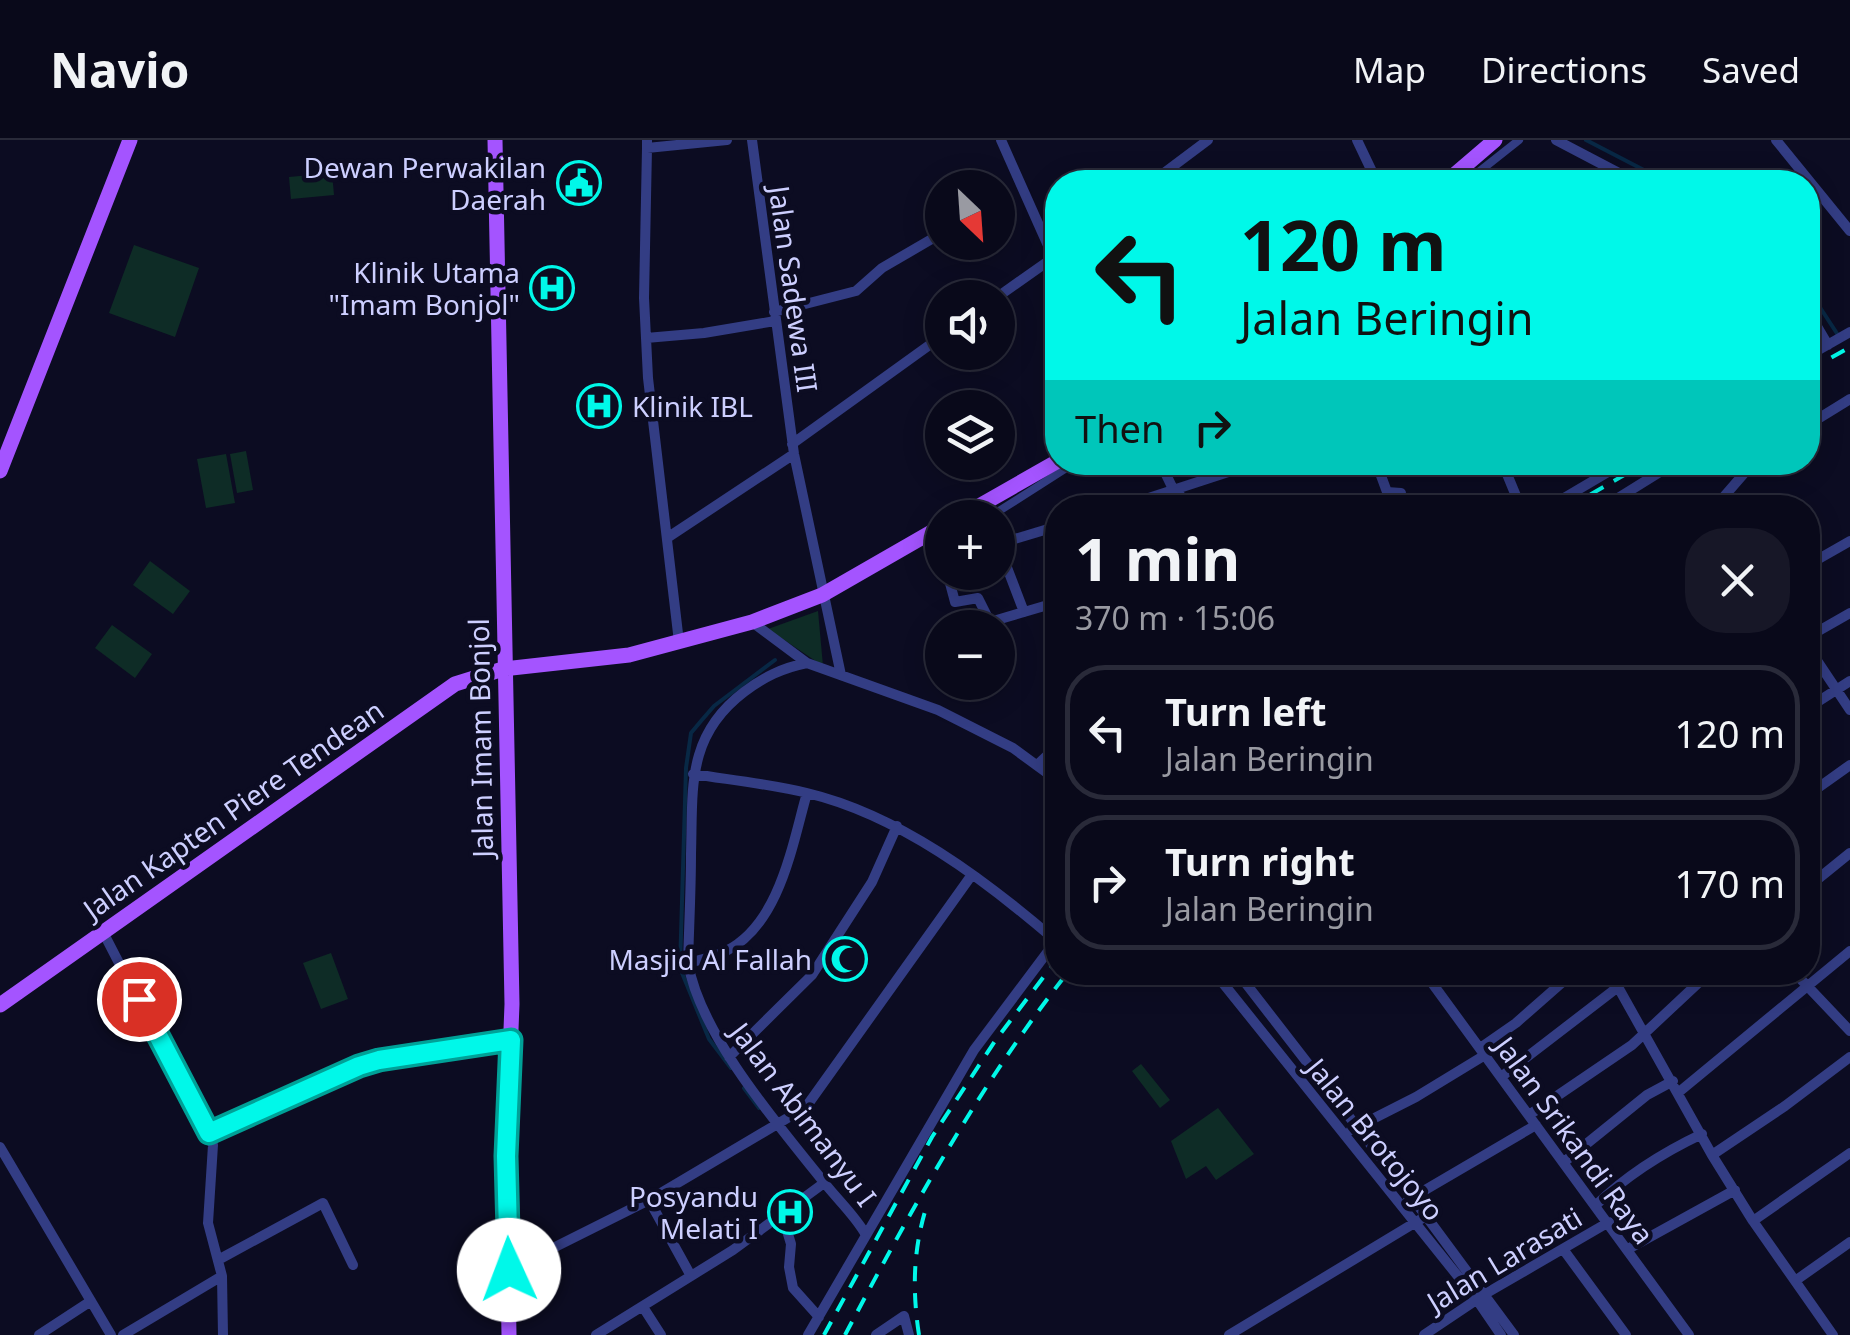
<!DOCTYPE html>
<meta charset="utf-8">
<style>
:root{--surface:#09091a;--page:#171727;--text:#f1f3f6;--muted:#999aa2;--line:#292a39}
body{margin:0;font-family:"Noto Sans",sans-serif;background:var(--page);color:var(--text);height:100vh;display:flex;flex-direction:column;font-size:38px;white-space:nowrap}
*{box-sizing:border-box;margin:0}
p{font-size:32px;color:var(--muted)}
.icon{flex:none;width:55px;height:55px;fill:none;stroke:currentColor;stroke-width:2;stroke-linecap:round;stroke-linejoin:round}
.map{position:relative;flex:1;overflow:hidden}
.panel{position:absolute;left:1045px;top:355px;width:775px;height:490px;display:flex;flex-direction:column;background:var(--surface);border-radius:40px;box-shadow:0 5px 25px #0003,0 0 0 2px var(--line)}
.panel>*{flex:none}
.top-card{position:absolute;left:1045px;top:30px;width:775px;height:305px;border-radius:40px;box-shadow:0 5px 25px #0003,0 0 0 2px var(--line);background:#00f8e9;color:#111;overflow:hidden}
.needle{width:65px;rotate:155deg}
.controls{position:absolute;left:925px;top:30px;display:grid;gap:20px}
.controls a{display:grid;place-items:center;width:90px;height:90px;border-radius:50%;background:var(--surface);box-shadow:0 5px 25px #0003,0 0 0 2px var(--line);font-size:50px}
.pin{position:absolute;display:grid;place-items:center;width:85px;height:85px;color:#fff;margin:-42px;border:5px solid #fff;border-radius:50%;box-shadow:0 2px 10px #0007}
.me{position:absolute;width:110px;margin:-55px;rotate:358deg;stroke-linejoin:round;filter:drop-shadow(0 0 8px #0008)}
.turn{display:flex;align-items:center;gap:35px;height:210px;padding:0 30px;font-size:45px}
.turn .icon{width:130px;height:130px;stroke-width:2.5}
.turn b{display:block;font-size:70px;line-height:85px}
.then{display:flex;align-items:center;height:95px;padding:0 30px;background:#0003;gap:20px;font-size:38px}
.round{display:grid;place-items:center;flex:none;width:105px;height:105px;border-radius:40px;background:var(--page)}
.overview{display:flex;align-items:center;justify-content:space-between;height:170px;padding:0 30px}
h1{font-size:60px;font-weight:700;line-height:75px}
ul{padding:0;list-style:none}
li{display:flex;align-items:center;gap:30px;height:135px;margin:0 20px 15px;padding:0 10px;border:5px solid var(--line);border-radius:40px}
li div{flex:1}
li b{display:block;font-size:38px}
li em{font-style:normal}
header{display:flex;align-items:center;gap:60px;box-sizing:border-box;height:140px;padding:0 50px;background:var(--surface);border-bottom:2px solid var(--line)}
header strong{font-size:48px}
nav{display:flex;gap:55px;margin-inline-start:auto;font-size:35px}
.map>svg:first-child{display:block}
.green{fill:#0e2c26}
.lines{fill:none;stroke-linecap:round;stroke-linejoin:round}
.stream{stroke:#082845;stroke-width:4}
.pedestrian{stroke:#333d84;stroke-width:8}
.minor{stroke:#333d84;stroke-width:10}
.primary{stroke:#a454ff;stroke-width:15}
.rail{stroke:#00f8e9;stroke-width:4;stroke-dasharray:15 12;stroke-linecap:butt}
.route-casing{stroke:#00a197;stroke-width:25}
.route{stroke:#00f8e9;stroke-width:18}
.labels{text-anchor:middle;dominant-baseline:central;stroke-width:9;stroke-linejoin:round;paint-order:stroke}
.poi-label{font-size:28px;fill:#cdcfff;stroke:#0c0c22;text-anchor:end}
.street-label{font-size:28px;fill:#cdcfff;stroke:#0c0c22}
</style>
<header>
<strong>Navio</strong>
<nav><a>Map</a><a>Directions</a><a>Saved</a></nav>
</header>
<div class="map">
<svg width="1850" height="1195" viewBox="0 0 1850 1195">
<rect width="100%" height="100%" fill="#0c0c22"/>
<!-- green -->
<path class="green" d="M332,33L334,55L291,59L289,37Z
M134,105L199,128L175,197L109,173Z
M246,311L253,350L237,353L230,314Z
M226,314L235,363L206,368L197,319Z
M150,421L190,451L173,474L133,445Z
M818,471L823,526L768,489Z
M112,485L152,514L135,538L95,508Z
M331,813L348,859L321,869L303,823Z
M1141,924L1170,960L1160,968L1132,931Z
M1218,968L1254,1014L1216,1040L1206,1026L1186,1039L1171,1001Z"/>
<g class="lines">
<!-- stream -->
<path class="stream" d="M1586,0L1667,42
M1808,149L1838,195
M731,928L709,899L680,828L686,628L691,593L701,581L714,566L775,520
M744,948L759,968"/>
<!-- pedestrian -->
<path class="pedestrian" d="M1466,42L1519,0
M988,378L1076,322"/>
<!-- minor -->
<path class="minor" d="M647,0V8L727,0
M752,0L794,314L841,535
M1001,0L1058,128
M1357,0L1377,42
M1556,0L1636,42
M1776,0L1850,91
M647,8L644,158L648,238L679,502
M1152,42L1208,0
M996,158L1057,115
M1808,171L1828,205
M774,172L856,151L882,128L942,93
M646,198L704,193L775,181
M1808,216L1850,192
M1808,285L1850,259
M792,304L942,196
M1160,322L1174,351
M1376,322L1387,352L1401,353
M1502,322L1521,368
M1177,350L1188,368
M1118,368L1259,322
M1547,368L1625,322
M1602,368L1676,322
M1714,368L1754,322
M921,397L942,419
M667,398L794,314
M1808,425L1850,401
M947,432L955,462L978,458L990,482L1058,462
M1024,472L998,404L1058,386
M752,482L807,523L938,570L1013,608L1058,641
M1808,497L1850,473
M1808,507L1850,570
M1058,516L1053,527L1058,542
M807,523C782,528 764,537 744,552C686,596 693,648 691,714C691,750 689,787 688,823C701,897 780,987 827,1046C840,1062 856,1077 866,1095
M1808,568L1850,541
M1037,625L1058,605
M693,634C731,640 770,644 807,653C899,675 984,739 1055,800
M1808,655L1850,625
M1808,747L1850,713
M103,792L213,1005L208,1083L222,1136L223,1195
M688,823C700,820 714,817 726,811C780,784 792,705 807,653
M1214,832L1477,1160L1501,1195
M1237,832L1426,1076L1514,1195
M1424,832L1689,1195
M1594,832L1618,847L1712,1015L1753,1081L1833,1195
M1794,832L1850,891
M1480,908L1516,883L1574,832
M729,917L812,835L872,742L897,686
M1501,937L1618,847
M1679,952L1850,811
M1529,975L1632,905L1710,832
M1351,990L1416,957L1485,915
M209,993L359,926L379,919L511,900
M0,1007L111,1195
M1712,1015L1785,966L1850,917
M1564,1022L1647,955L1673,941
M649,1060L691,1136
M1408,1060L1536,985
M1596,1065C1627,1035 1664,1012 1702,994
M782,1074L791,1104L789,1127L793,1148L819,1177
M1753,1081L1850,1013
M1563,1109L1626,1195
M1628,1109L1735,1050
M218,1120L323,1063L353,1125
M509,1130L649,1060L806,967L971,736
M1795,1141L1850,1102
M643,1167L661,1195
M39,1195L91,1161
M123,1195L222,1136
M596,1195L733,1110L824,1043
M808,1195L974,910L1058,798
M876,1195L904,1176L909,1195
M1229,1195L1421,1079
M1424,1195L1485,1154L1609,1082"/>
<!-- primary -->
<path class="primary" d="M495,0L512,864L506,1017L509,1195
M1446,42L1495,0
M0,331L130,0
M958,378L1058,321
M0,865L455,544L503,529L629,515L752,482L822,455L942,386"/>
<!-- rail -->
<path class="rail" d="M1808,231L1850,207
M1567,368L1647,322
M824,1195L932,997L995,901L1058,818
M845,1195C911,1070 980,944 1068,832
M919,1195C912,1149 913,1107 928,1062"/>
</g>
<g class="lines">
<!-- route casing -->
<g class="route-casing">
<path id="route" d="M139,859L209,993L359,926L379,920L511,900L506,1016L509,1130"/>
</g>
<!-- route -->
<use href="#route" class="route"/>
</g>
<!-- icons -->
<defs>
<g id="civic-ring" transform="scale(2.25)"><circle r="9.5" fill="#0c0c22" stroke="#00f8e9" stroke-width="1.5"/><path d="M-.6-6.5H3V-4.5H.6V-3L4-1V1h2V6H-6V1h2V-1L-.6-3ZM-1.2 2.5V6h2.4V2.5Z" fill="#00f8e9"/></g>
<g id="hospital-ring" transform="scale(2.25)"><circle r="9.5" fill="#0c0c22" stroke="#00f8e9" stroke-width="1.5"/><path d="M-5-5h3v3.5h4V-5h3V5h-3V1.5h-4V5h-3Z" fill="#00f8e9"/></g>
<g id="mosque-ring" transform="scale(2.25)"><circle r="9.5" fill="#0c0c22" stroke="#00f8e9" stroke-width="1.5"/><path d="M3.5-4.9A6 6 0 1 0 3.5 4.9A5 5 0 1 1 3.5-4.9Z" fill="#00f8e9"/></g>
</defs>
<g fill-rule="evenodd">
<use href="#civic-ring" x="579" y="43"/>
<use href="#hospital-ring" x="552" y="148"/>
<use href="#hospital-ring" x="599" y="266"/>
<use href="#mosque-ring" x="845" y="819"/>
<use href="#hospital-ring" x="790" y="1072"/>
</g>
<g class="labels">
<!-- poi labels -->
<g class="poi-label">
<text x="546" y="27">Dewan Perwakilan<tspan x="546" dy="32">Daerah</tspan></text>
<text x="520" y="132">Klinik Utama<tspan x="520" dy="32">"Imam Bonjol"</tspan></text>
<text x="632" y="266" text-anchor="start">Klinik IBL</text>
<text x="812" y="819">Masjid Al Fallah</text>
<text x="758" y="1056">Posyandu<tspan x="758" dy="32">Melati I</tspan></text>
</g>
<!-- street labels -->
<g class="street-label">
<text transform="translate(794 149) rotate(82)">Jalan Sadewa III</text>
<text transform="translate(480 598) rotate(-91)">Jalan Imam Bonjol</text>
<text transform="translate(233 669) rotate(-35)">Jalan Kapten Piere Tendean</text>
<text transform="translate(804 974) rotate(53)">Jalan Abimanyu I</text>
<text transform="translate(1376 999) rotate(51)">Jalan Brotojoyo</text>
<text transform="translate(1575 1000) rotate(54)">Jalan Srikandi Raya</text>
<text transform="translate(1504 1119) rotate(-31)">Jalan Larasati</text>
</g>
</g>
</svg>
<div class="controls">
<a><svg class="needle" viewBox="-14 -14 28 28"><path d="M0-13l5 13h-10z" fill="#e53935"/><path d="M0 13l5-13h-10z" fill="#999aa2"/></svg></a>
<a><svg class="icon" aria-label="sound" viewBox="0 0 24 24"><path d="M4 9h4l5-4v14l-5-4H4zM17 9q2 3 0 6"/></svg></a>
<a><svg class="icon" aria-label="layers" viewBox="0 0 24 24"><path d="M12 4l9 5-9 5-9-5zM3 14l9 5 9-5"/></svg></a>
<a>+</a>
<a>−</a>
</div>
<div class="pin" style="left:139px;top:859px;background:#d93025"><svg class="icon" aria-label="arrive" viewBox="0 0 24 24"><path d="M6 21V4h12l-3 4 3 4H6"/></svg></div>
<svg class="me" style="left:509px;top:1130px" viewBox="-20 -20 40 40"><circle r="19" fill="#fff"/><path d="M0-13L10 11 0 6-10 11z" fill="#00f8e9"/></svg>
<div class="top-card">
<div class="turn"><svg class="icon" aria-label="left" viewBox="0 0 24 24"><path d="M17 20v-9H6M10 6l-5 5 5 5"/></svg><div><b>120 m</b>Jalan Beringin</div></div>
<div class="then">Then<svg class="icon" aria-label="right" viewBox="0 0 24 24"><path d="M7 20v-9h11M14 6l5 5-5 5"/></svg></div>
</div>
<section class="panel">
<div class="overview"><div><h1>1 min</h1><p>370 m · 15:06</p></div><a class="round"><svg class="icon" aria-label="close" viewBox="0 0 24 24"><path d="M6 6l12 12M18 6L6 18"/></svg></a></div>
<ul>
<li><svg class="icon" aria-label="left" viewBox="0 0 24 24"><path d="M17 20v-9H6M10 6l-5 5 5 5"/></svg><div><b>Turn left</b><p>Jalan Beringin</p></div><em>120 m</em></li>
<li><svg class="icon" aria-label="right" viewBox="0 0 24 24"><path d="M7 20v-9h11M14 6l5 5-5 5"/></svg><div><b>Turn right</b><p>Jalan Beringin</p></div><em>170 m</em></li>
</ul>
</section>
</div>
